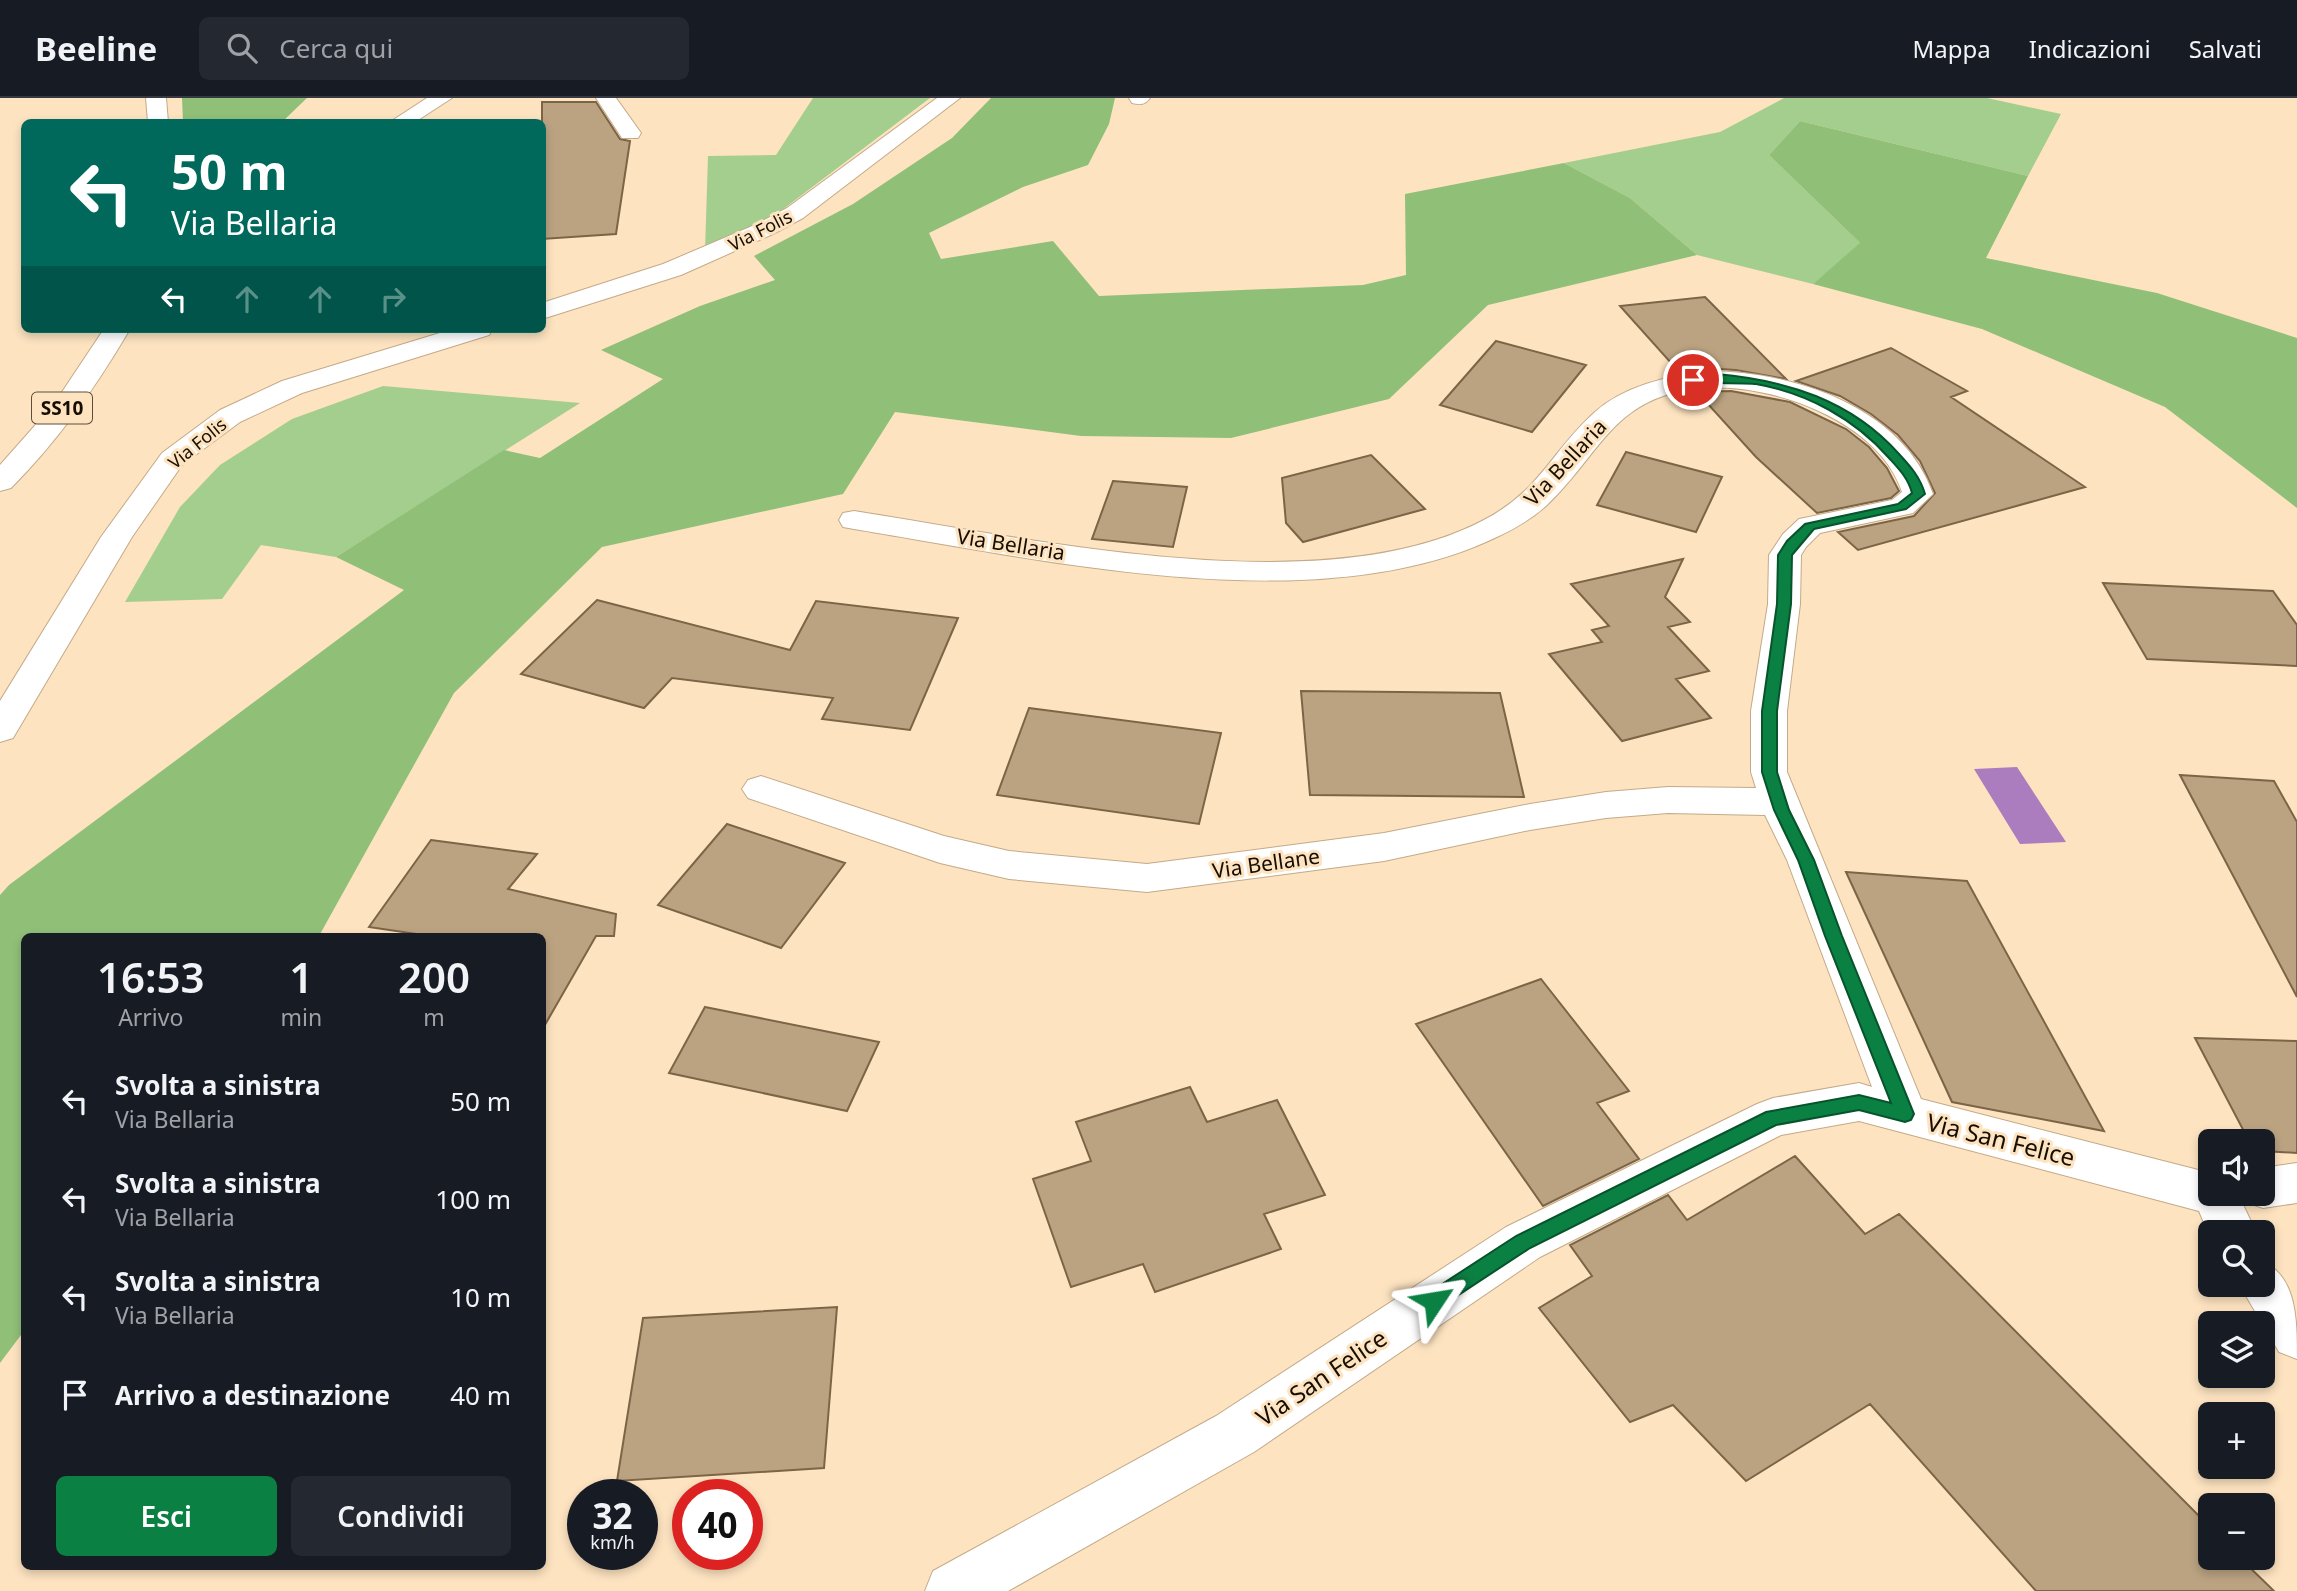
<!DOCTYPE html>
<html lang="it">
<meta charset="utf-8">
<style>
:root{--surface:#171b24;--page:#242831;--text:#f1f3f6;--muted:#9ea1a6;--line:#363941;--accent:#0b8043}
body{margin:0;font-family:"Noto Sans",sans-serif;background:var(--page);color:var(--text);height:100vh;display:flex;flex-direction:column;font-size:26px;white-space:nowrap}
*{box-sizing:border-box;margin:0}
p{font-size:23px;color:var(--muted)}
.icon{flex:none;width:38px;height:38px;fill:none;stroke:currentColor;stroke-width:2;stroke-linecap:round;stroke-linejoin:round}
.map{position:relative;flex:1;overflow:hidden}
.side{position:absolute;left:21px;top:835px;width:525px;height:637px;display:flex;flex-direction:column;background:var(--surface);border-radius:10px;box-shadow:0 4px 10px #0003}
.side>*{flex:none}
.guide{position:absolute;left:21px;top:21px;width:525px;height:214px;border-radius:10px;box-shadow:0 4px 10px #0003;background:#00695c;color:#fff;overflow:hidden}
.tools{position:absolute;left:2198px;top:1031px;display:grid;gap:14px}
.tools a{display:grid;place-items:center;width:77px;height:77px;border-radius:10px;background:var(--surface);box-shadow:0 4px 10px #0003;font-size:35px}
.speed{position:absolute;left:567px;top:1381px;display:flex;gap:14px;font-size:35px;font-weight:700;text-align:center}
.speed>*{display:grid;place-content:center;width:91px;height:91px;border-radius:50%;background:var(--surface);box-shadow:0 4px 10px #0003;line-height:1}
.speed small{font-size:18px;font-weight:400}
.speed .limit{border:10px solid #d22;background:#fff;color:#111}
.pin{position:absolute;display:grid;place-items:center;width:60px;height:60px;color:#fff;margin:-30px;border:4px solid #fff;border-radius:50%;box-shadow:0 2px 7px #0007}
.me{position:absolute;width:77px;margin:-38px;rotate:57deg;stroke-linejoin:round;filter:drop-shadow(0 0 5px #0008)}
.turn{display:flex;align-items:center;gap:24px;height:147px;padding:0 35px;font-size:32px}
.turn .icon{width:91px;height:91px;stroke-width:2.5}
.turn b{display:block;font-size:49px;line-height:60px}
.lanes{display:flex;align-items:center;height:66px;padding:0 35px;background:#0003;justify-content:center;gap:35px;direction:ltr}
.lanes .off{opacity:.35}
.eta{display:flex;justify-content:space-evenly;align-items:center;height:119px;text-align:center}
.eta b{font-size:42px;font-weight:600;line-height:49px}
.cta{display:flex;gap:14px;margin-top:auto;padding:14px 35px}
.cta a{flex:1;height:80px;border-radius:10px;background:var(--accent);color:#fff;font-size:28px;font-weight:600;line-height:80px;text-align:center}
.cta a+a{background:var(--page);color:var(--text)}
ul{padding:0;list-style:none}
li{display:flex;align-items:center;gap:21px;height:98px;padding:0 35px}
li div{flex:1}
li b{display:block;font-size:26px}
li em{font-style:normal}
header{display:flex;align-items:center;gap:42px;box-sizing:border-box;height:98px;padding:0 35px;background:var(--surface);border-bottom:2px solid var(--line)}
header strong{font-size:33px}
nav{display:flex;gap:38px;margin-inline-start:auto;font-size:24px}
.search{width:490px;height:63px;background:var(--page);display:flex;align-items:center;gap:18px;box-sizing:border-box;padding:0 24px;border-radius:10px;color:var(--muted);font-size:26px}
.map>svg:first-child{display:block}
.green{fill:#a3ce8d}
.forest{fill:#90bf78}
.water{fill:#ab7cbe}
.building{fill:#bba382;stroke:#7c6546;stroke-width:2}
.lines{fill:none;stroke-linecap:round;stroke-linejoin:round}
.minor-casing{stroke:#c3aa88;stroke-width:2}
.major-casing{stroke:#c3aa88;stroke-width:2}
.minor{fill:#fff;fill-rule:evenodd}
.major{fill:#fff;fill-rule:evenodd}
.route{fill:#0b8043;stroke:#07532c;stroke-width:2}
.labels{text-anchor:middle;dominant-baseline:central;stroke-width:6;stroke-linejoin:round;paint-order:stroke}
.far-street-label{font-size:18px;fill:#170e03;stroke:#fde3c0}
.shield{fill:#fde3c0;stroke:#5c4e3c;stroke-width:2}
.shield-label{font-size:19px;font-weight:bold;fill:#170e03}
.street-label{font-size:21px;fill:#170e03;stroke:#fde3c0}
.near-street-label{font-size:24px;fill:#170e03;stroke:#fde3c0}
</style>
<header>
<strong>Beeline</strong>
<div class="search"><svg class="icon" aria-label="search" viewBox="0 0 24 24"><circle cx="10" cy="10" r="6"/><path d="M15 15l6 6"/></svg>Cerca qui</div>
<nav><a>Mappa</a><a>Indicazioni</a><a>Salvati</a></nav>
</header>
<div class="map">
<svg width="2297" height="1493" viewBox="0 0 2297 1493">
<rect width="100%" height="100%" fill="#fde3c0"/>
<!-- green -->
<path class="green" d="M813,0H930L778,115L705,153L708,58L776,57Z
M1784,0H1987L2061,16L2028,78L1800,23L1769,57L1861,146L1813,186L1697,157L1630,100L1564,65L1720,34Z
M383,288L580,305L336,459L261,447L222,501L125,504L180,409L220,367L292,321Z"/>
<!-- forest -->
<path class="forest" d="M182,0H307L282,24H183Z
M991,0H1115L1109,26L1088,67L1023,89L929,135L941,161L1053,143L1099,198L1363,187L1406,177L1405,96L1564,65L1630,100L1697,157L1488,207L1389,301L1231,340L1081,338L895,314L843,396L602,449L454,595L319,838H24V1233L0,1265V797L9,787L404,492L336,459L504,352L540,360L663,281L601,252L700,208L775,182L754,158L853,106L952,40Z
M1800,23L2028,78L1986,160L2157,195L2297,240V410L2165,309L1982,231L1813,186L1860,145L1769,57Z"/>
<!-- water -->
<path class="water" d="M2017,669L2066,744L2020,746L1974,671Z"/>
<!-- building -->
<path class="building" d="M542,4H596L620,41L630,43L616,136L542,141Z
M1705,199L1786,281L1736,272L1703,270L1680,275L1620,208Z
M1496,243L1586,267L1532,334L1440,307Z
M1891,250L1967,293L1951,299L2085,389L1858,452L1838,434L1914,418L1935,395L1920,363L1898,337L1871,316L1840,298L1796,283Z
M1731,293L1790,304L1846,331L1869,349L1887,370L1899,393L1891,400L1817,415L1756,359L1697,294Z
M1626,354L1722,379L1696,434L1597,407Z
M1371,357L1425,411L1303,444L1286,425L1282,380Z
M1113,383L1187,389L1173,449L1092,441Z
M1683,461L1665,499L1690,524L1668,529L1709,573L1676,581L1711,620L1622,643L1549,556L1602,544L1592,532L1609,528L1571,486Z
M2103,485L2273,493L2297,527V568L2147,561Z
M597,502L790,552L816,503L958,520L910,632L822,621L833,600L672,580L644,610L521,576Z
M1301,593L1500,595L1524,699L1310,697Z
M1029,610L1221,635L1199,726L997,697Z
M2180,677L2274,683L2297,724V899Z
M727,726L845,765L781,850L658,807Z
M431,742L537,756L508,791L616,816L614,838H596L542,932V838H430L369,829Z
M1846,774L1967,783L2104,1033L1952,1004Z
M1541,881L1629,993L1597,1005L1639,1061L1543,1108L1416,926Z
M705,909L879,944L847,1013L669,975Z
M2195,940L2297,943V1055L2263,1053V1043H2249Z
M1190,989L1207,1024L1277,1002L1325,1097L1264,1116L1281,1151L1155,1194L1143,1166L1071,1189L1033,1081L1091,1063L1076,1024Z
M1795,1058L1865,1136L1899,1116L2210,1429V1460H2240L2274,1493H2036L1870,1306L1746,1383L1673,1307L1630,1324L1539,1210L1592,1178L1570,1147L1668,1097L1687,1122Z
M837,1209L824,1370L617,1383L643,1220Z"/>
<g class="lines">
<!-- minor casing -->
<g class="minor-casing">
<path id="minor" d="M427,0H452L415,24H390Z
M596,0H616L641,35L638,40H622Z
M937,0H960L803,120L773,136L681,177L542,221V205L663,166L757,126L787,110Z
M1129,0H1150C1145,7 1140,7 1132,5Z
M453,231H493L489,237L302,295L240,324L182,367L132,439L13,640L0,644V603L101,439L162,355L220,312L282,283Z
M1703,273C1789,272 1902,307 1933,396L1913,415L1820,435L1806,449L1801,457L1800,506L1787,613V674L1921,1001L2210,1075V1096H2238L2256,1134H2210V1139L2199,1113L1859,1023L1781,1037L1540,1159L1254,1354L1008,1493H925L933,1473L1216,1318L1506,1129L1757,1006L1773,1000L1859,985L1872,989L1787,762L1765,717L1668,715L1606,720L1530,732L1384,763L1147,794L1009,781L940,765L748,700L742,691L748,682L761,678L944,738L1009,753L1147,766L1384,735L1530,706L1606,694L1668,689L1756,690L1751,674V613L1768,506L1769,457L1783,436L1799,421L1892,402L1902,394C1879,323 1772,285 1704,290C1613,297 1602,355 1547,407C1533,420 1516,430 1499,438C1320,526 1044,462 854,431L843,429L839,422L843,415L854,413C1029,440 1320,507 1482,423C1541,393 1551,353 1595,314C1624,288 1666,279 1703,273Z
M2297,1065V1105L2263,1110L2246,1104L2242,1096H2263V1070Z
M2263,1164C2297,1179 2297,1222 2297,1261L2279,1254L2239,1186H2263Z"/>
</g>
<!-- major casing -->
<g class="major-casing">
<path id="major" d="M146,0H166L168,24H148Z
M104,231H130C96,289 58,343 11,390L0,393V367L54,306Z"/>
</g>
<!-- minor -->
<use href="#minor" class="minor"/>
<!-- major -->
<use href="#major" class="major"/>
</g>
<!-- route -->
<path class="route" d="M1716,276C1786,282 1851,302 1899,356C1911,369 1920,379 1925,396L1906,411L1814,431L1792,457L1791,506L1777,613V674L1789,712L1814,762L1842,838L1914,1016L1911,1022L1905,1024L1859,1012L1776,1027L1530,1150L1434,1213L1427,1210L1424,1203L1427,1196L1516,1138L1766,1014L1859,997L1891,1005L1825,838L1798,762L1774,712L1762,674V613L1777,506L1778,457L1787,443L1805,426L1898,406L1912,395C1908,380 1899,371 1889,360C1855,321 1807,295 1756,286C1742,284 1694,287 1688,282L1693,279Z"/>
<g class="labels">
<!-- far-street labels -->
<g class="far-street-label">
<text transform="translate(760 132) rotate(-27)">Via Folis</text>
<text transform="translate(197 345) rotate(-39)">Via Folis</text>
</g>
<!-- shield labels -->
<rect class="shield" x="32" y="294.5" width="60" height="31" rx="5"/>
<g class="shield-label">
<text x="62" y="310">SS10</text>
</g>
<!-- street labels -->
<g class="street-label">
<text transform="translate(1565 364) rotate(-47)">Via Bellaria</text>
<text transform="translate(1011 446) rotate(9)">Via Bellaria</text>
<text transform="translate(1266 765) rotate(-8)">Via Bellane</text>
</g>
<!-- near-street labels -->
<g class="near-street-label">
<text transform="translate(2001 1041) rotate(14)">Via San Felice</text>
<text transform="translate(1321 1279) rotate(-34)">Via San Felice</text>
</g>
</g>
</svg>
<div class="tools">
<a><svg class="icon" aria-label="sound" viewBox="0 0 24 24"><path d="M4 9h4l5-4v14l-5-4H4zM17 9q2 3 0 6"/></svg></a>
<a><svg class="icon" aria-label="search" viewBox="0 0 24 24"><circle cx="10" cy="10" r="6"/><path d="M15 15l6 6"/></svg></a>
<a><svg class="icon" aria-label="layers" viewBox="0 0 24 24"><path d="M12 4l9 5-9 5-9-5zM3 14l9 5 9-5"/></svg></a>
<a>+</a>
<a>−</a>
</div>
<div class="speed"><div>32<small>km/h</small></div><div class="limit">40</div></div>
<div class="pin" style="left:1693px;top:282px;background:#d93025"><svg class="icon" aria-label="arrive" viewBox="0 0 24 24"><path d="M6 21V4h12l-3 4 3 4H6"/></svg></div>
<svg class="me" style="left:1434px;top:1203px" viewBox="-20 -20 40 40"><path d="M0-17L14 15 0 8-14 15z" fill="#0b8043" stroke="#fff" stroke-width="4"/></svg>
<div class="guide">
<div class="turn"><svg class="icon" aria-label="left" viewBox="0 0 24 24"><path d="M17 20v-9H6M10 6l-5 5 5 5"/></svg><div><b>50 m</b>Via Bellaria</div></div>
<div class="lanes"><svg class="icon" aria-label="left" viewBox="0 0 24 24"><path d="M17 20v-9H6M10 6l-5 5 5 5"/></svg><svg class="icon off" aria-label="ahead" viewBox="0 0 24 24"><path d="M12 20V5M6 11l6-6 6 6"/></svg><svg class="icon off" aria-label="ahead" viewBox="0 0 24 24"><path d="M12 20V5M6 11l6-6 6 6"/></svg><svg class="icon off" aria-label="right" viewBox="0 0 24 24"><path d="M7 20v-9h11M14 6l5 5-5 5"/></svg></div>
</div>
<section class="side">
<div class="eta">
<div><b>16:53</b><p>Arrivo</p></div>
<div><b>1</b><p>min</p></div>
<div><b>200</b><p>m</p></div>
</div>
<ul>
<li><svg class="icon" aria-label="left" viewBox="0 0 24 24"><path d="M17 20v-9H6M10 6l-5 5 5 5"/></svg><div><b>Svolta a sinistra</b><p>Via Bellaria</p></div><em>50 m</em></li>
<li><svg class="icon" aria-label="left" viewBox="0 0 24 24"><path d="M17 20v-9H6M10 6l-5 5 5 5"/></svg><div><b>Svolta a sinistra</b><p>Via Bellaria</p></div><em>100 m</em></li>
<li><svg class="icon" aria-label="left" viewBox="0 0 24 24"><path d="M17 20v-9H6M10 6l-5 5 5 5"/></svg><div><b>Svolta a sinistra</b><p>Via Bellaria</p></div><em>10 m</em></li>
<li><svg class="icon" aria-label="arrive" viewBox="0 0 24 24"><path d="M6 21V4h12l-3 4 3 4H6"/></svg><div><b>Arrivo a destinazione</b></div><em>40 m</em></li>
</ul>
<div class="cta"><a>Esci</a><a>Condividi</a></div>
</section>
</div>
